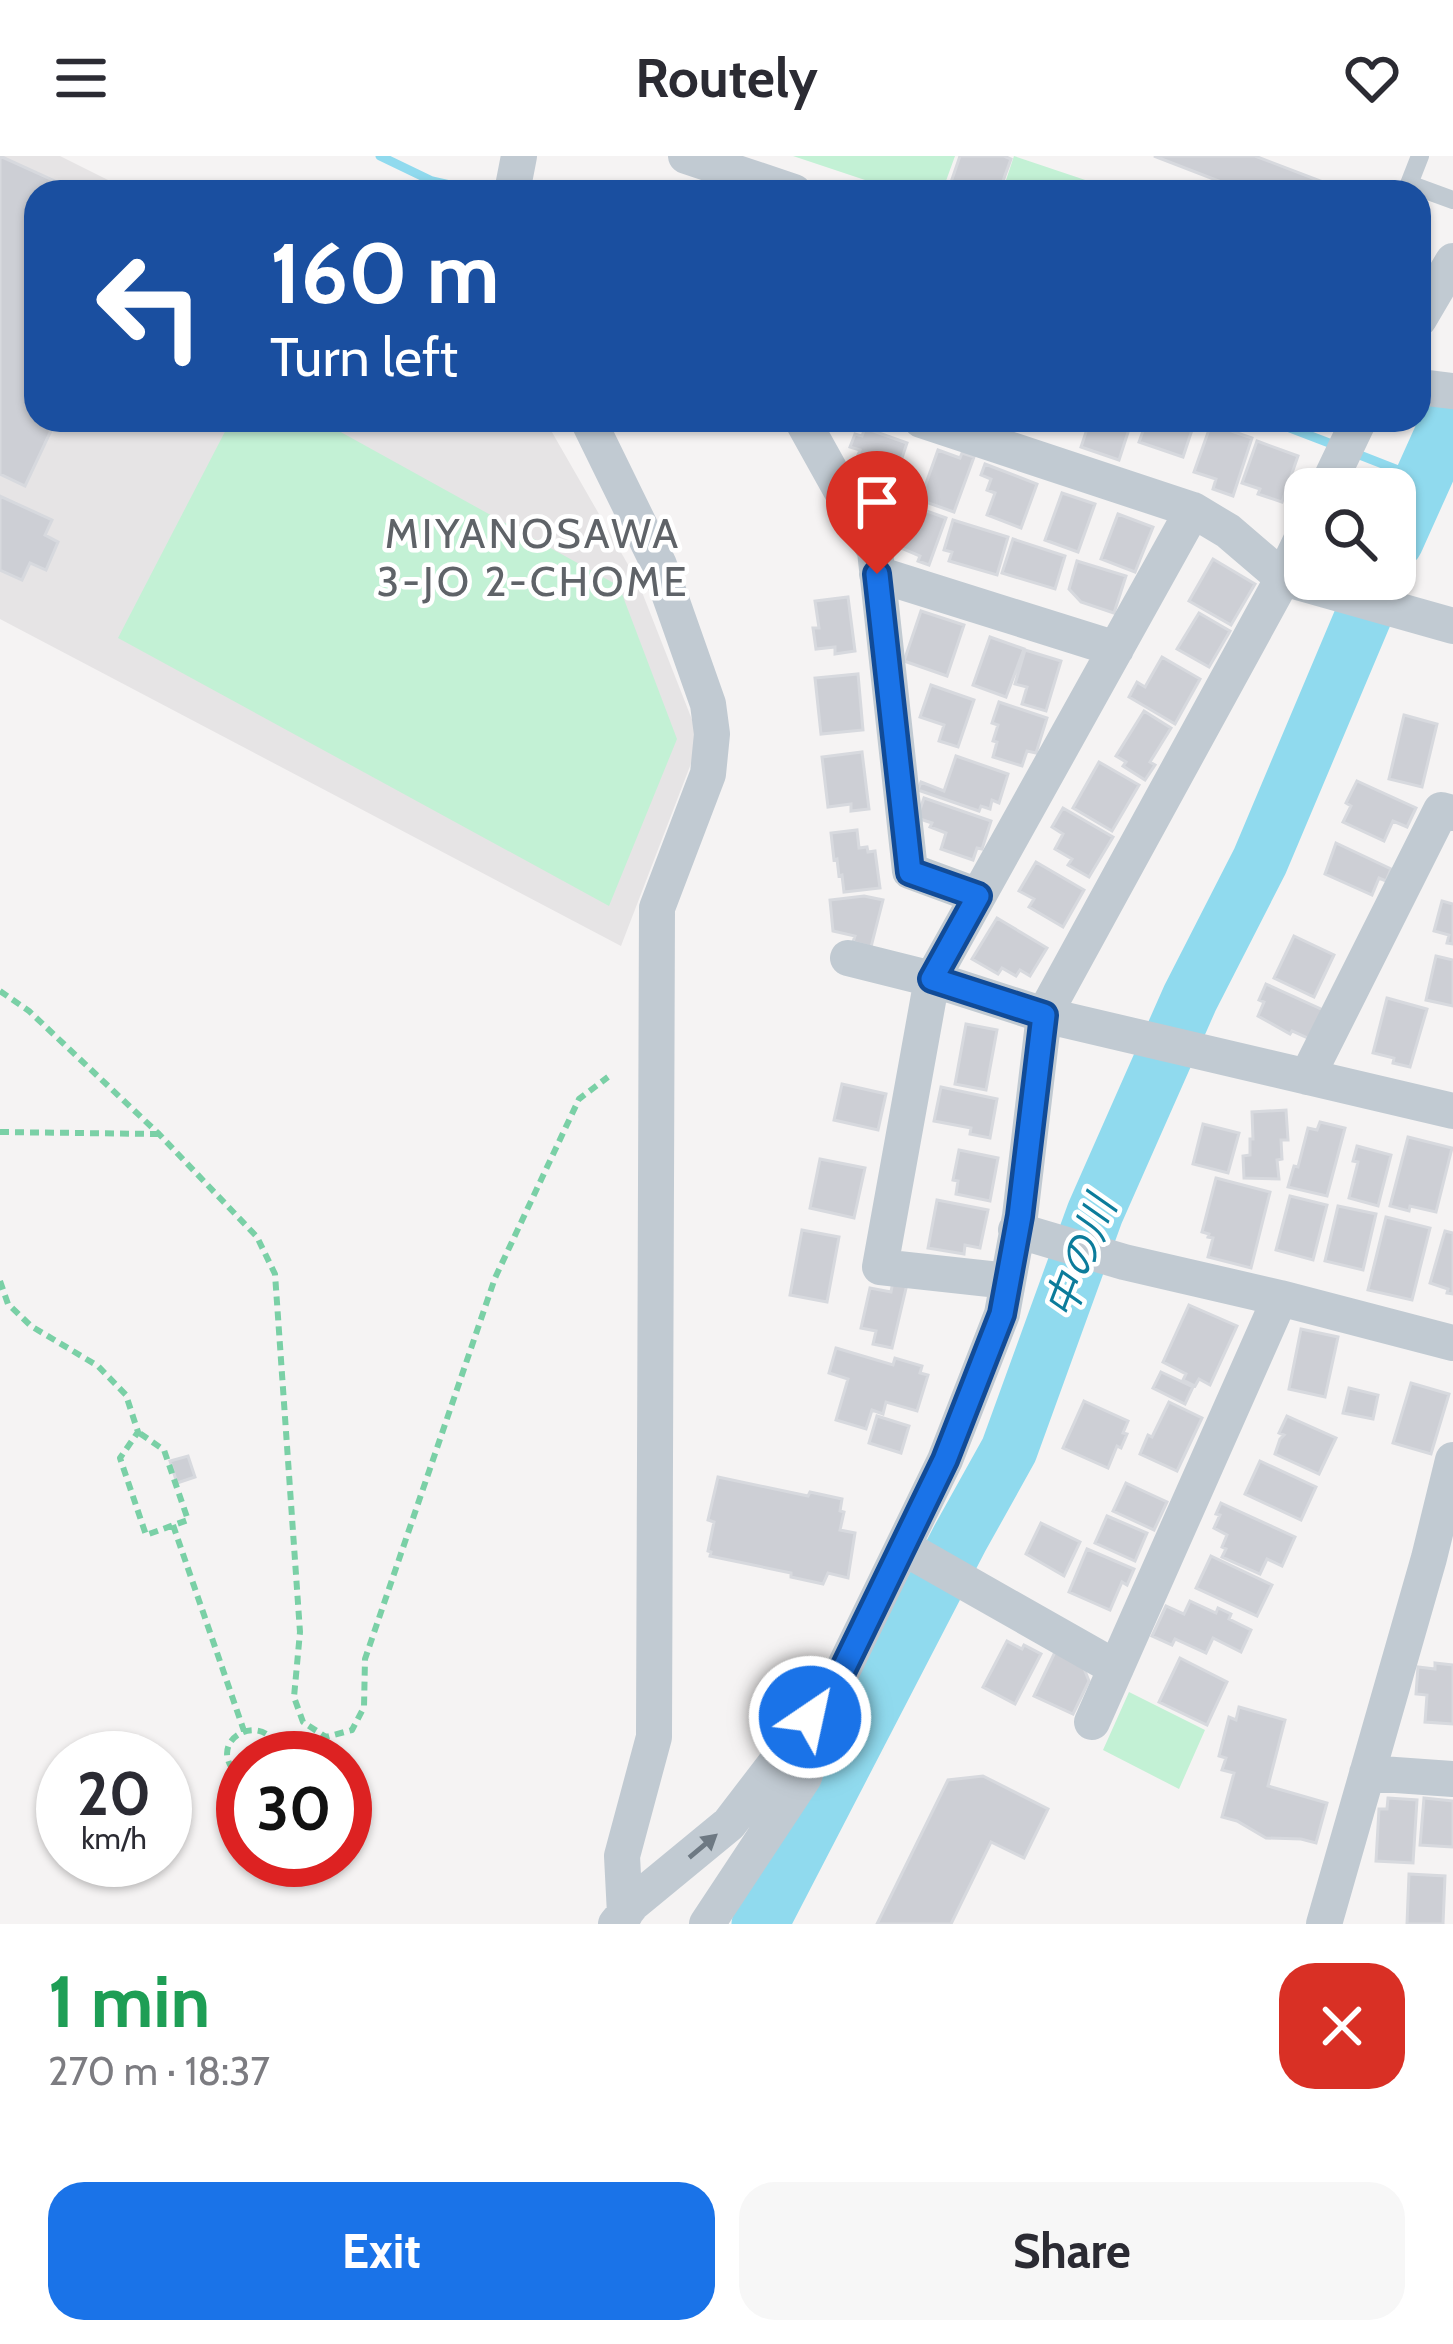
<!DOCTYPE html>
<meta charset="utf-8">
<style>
:root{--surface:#fff;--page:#f7f7f7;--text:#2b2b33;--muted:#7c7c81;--accent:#1a73e8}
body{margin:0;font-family:Cabin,"Noto Sans JP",sans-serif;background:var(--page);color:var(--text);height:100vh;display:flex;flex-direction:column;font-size:45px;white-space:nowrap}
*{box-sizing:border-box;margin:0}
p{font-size:39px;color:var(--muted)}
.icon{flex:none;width:66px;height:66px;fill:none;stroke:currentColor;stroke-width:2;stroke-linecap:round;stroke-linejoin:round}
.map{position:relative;height:1768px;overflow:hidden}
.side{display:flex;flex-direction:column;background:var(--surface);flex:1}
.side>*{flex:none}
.banner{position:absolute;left:24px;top:24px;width:1407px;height:252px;border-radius:36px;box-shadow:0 3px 9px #0004;background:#1a4fa0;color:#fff;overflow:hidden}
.fabs{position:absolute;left:1284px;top:312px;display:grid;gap:24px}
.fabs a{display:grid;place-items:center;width:132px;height:132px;border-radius:24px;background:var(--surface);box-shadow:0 3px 9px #0004;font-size:60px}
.speed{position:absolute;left:36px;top:1575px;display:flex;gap:24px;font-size:60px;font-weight:700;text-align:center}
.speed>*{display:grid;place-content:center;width:156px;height:156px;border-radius:50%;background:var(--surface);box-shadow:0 3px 9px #0004;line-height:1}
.speed small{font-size:30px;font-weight:400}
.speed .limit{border:18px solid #d22;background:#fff;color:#111}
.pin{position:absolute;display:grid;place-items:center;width:102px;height:102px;color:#fff;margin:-123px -51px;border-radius:50% 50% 50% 0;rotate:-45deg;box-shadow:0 0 12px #0007}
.pin .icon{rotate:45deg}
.me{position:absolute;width:132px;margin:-66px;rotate:34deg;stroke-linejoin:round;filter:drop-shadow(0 0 9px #0008)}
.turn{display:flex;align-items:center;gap:42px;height:252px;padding:0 48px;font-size:54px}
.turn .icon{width:156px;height:156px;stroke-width:2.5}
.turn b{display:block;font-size:84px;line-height:102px}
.round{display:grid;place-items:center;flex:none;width:126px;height:126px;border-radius:36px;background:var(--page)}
.head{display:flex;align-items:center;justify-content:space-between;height:204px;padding:0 48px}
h1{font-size:72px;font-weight:700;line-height:90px;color:#1e9e55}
.cta{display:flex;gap:24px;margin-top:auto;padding:24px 48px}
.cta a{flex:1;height:138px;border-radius:36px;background:var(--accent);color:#fff;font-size:48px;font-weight:700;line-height:138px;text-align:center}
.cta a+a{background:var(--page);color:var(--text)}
header{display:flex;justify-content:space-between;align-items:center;height:156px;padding:0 48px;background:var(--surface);font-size:54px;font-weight:700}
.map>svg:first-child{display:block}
.education{fill:#e6e4e5}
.green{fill:#c3f1d5}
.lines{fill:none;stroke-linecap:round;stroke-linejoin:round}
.stream{stroke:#90daee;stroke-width:9}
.river{stroke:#90daee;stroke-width:57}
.building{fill:#cdcfd5;stroke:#d7d9de;stroke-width:3}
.path{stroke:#7ad0a6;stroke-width:6;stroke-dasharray:9 6;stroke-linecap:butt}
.service{stroke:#c1cad2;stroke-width:18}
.minor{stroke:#c1cad2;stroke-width:36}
.oneway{fill:#6e7983}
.route-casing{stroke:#114b97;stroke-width:30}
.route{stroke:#1a73e8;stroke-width:21}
.labels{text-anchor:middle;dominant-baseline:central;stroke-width:9;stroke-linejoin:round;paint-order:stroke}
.neighbourhood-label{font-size:42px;letter-spacing:3px;fill:#5f6368;stroke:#fff}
.water-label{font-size:42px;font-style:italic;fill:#0c7c9b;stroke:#fff}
</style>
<header><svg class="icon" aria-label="menu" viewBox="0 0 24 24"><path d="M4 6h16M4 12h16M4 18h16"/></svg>Routely<svg class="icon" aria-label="heart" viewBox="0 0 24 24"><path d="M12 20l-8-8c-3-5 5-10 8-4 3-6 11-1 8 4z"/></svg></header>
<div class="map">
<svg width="1453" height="1768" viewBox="0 0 1453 1768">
<rect width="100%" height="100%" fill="#f5f3f3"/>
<!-- education -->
<path class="education" d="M0,0H60L132,36H36V264H545L638,426L700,584L621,790L0,463Z"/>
<!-- green -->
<path class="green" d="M793,0H955L942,36H901Z
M1014,0L1118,35V36H1002Z
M231,264H319L619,430L677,583L609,750L118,482Z
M1129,1536L1205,1574L1179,1633L1103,1594Z"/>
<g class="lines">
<!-- stream -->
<path class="stream" d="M380,0L432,25L481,36
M1269,264L1337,290
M1352,296L1421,323"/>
<!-- river -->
<path class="river" d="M1395,385L1453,256
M760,1768L960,1382L1009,1294L1095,1057L1190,842L1260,705L1379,423"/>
</g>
<!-- building -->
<path class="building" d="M0,0L79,36H36V115L34,119L31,117L27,126L36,130V264H56L25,330L0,318Z
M960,0H1004L1011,3L999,36H969L950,29Z
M1154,0H1255L1349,36H1247Z
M1090,264H1132L1119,304L1081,291Z
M1147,264L1195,265L1183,301L1139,286Z
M1211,268L1252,282L1233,340L1213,333L1216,323L1194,316Z
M865,272L907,287L896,320L855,306L860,294L850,291L855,278L862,280Z
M1257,285L1298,300L1282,346L1258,338L1260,333L1242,327Z
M938,294L960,302L962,297L974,301L954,356L920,344Z
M985,308L1037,328L1021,372L987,359L995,337L987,334L991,323L981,319Z
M1062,337L1095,348L1078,396L1045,384Z
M0,340L52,364L45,379L58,386L46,414L30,407L22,424L0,414Z
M910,349L946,362L929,409L918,405L920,400L901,392L907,375L901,373Z
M1118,358L1153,371L1135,416L1101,403Z
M953,364L1008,381L997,419L949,405L952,396L944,394Z
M1013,383L1065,400L1055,433L1002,417Z
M1213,403L1255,428L1231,469L1189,445Z
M1077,405L1126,420L1114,457L1081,446L1069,433Z
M848,441L855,495L835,498V491L816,493L813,472H819L815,445Z
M921,455L964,469L947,520L904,505Z
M1199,457L1230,475L1209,511L1177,493Z
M990,481L1024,493L1006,541L973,529Z
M1025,494L1061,505L1046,555L1022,548L1027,531L1015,528Z
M1162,501L1200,523L1175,568L1129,541L1137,526L1145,531Z
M858,518L863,574L821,578L815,522Z
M931,529L974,544L958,591L939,585L944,569L920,561Z
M999,546L1047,562L1036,597L1027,595L1022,610L993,601L997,586L993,585L998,569L992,567Z
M1144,555L1171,572L1150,606L1155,609L1145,624L1123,610L1126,606L1116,600Z
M1404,559L1437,568L1422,631L1389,623Z
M862,596L869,653L851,655V648L828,651L822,601Z
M956,600L1008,618L999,647L992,644L990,653L981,650L979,655L918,634L921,626L944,635Z
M1099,606L1139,629L1112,675L1073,652Z
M1357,625L1416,652L1407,671L1393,665L1384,685L1343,666L1351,650L1346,647Z
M924,642L991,665L982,693L977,692L973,704L941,693L946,677L930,671L932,667L917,662Z
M1063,652L1113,681L1089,721L1068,709L1072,703L1055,693L1063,678L1052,671Z
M857,674L859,692L867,691L868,696L875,695L880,732L844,736L842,719L839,720L837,703L834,704L831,677Z
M1336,687L1391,713L1386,725L1379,722L1372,739L1325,718Z
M1036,706L1084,734L1063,771L1029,751L1034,743L1019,735Z
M864,740L883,744L871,791L853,786L855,780L833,775L830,744Z
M1442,745L1453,748V788L1447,787L1449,779L1434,775Z
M997,762L1047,792L1030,820L1020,814L1016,820L1002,812L998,818L972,803Z
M1294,780L1334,799L1314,841L1274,822Z
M1436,800L1453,804V850L1426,844Z
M1266,828L1323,854L1310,883L1292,875L1290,878L1258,860L1264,846L1259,844Z
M1387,842L1427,853L1410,911L1393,907L1394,902L1373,897Z
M966,868L997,874L986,934L955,928Z
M842,928L886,938L878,974L834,964Z
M941,931L997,943L990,982L970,978L971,972L934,965Z
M1286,954L1288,984H1281L1282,1003L1277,1004L1279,1023L1244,1022L1243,1000L1250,999V983H1253L1252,956Z
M1320,966L1345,972L1327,1040L1288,1031L1294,1010L1298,1011L1308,972L1317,974Z
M1203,968L1239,977L1228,1017L1193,1008Z
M1408,981L1452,992L1436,1056L1410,1050L1409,1055L1390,1050Z
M1357,990L1391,999L1378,1050L1349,1042L1358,1006L1353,1005Z
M959,994L998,1002L990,1045L956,1038L958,1025L953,1024Z
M820,1003L865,1012L854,1062L810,1052Z
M1216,1022L1270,1036L1251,1112L1208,1101L1213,1082L1208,1081L1209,1078L1202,1076Z
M1290,1040L1327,1049L1313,1104L1276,1094Z
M937,1044L988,1054L980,1092L965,1089L964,1098L928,1092Z
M1338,1050L1376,1058L1363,1114L1325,1105Z
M1386,1061L1430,1072L1412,1144L1368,1134Z
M802,1074L839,1081L827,1146L790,1139Z
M1445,1075L1453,1077V1138L1447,1137L1448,1133L1430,1127Z
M893,1125L907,1128L892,1192L873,1188L876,1175L861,1172L870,1132L891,1136Z
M1189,1149L1237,1170L1210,1229L1199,1223L1195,1230L1183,1224L1186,1218L1163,1206Z
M1301,1173L1338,1181L1325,1241L1289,1233Z
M836,1192L893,1209L895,1202L922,1210L920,1217L928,1219L917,1255L886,1246L883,1258L872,1254L866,1273L836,1264L848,1223L829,1217Z
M1161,1216L1193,1231L1185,1248L1153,1232Z
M1411,1227L1449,1238L1431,1298L1393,1287Z
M1349,1232L1378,1239L1373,1263L1343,1257Z
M1084,1245L1128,1265L1123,1277L1127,1278L1121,1292L1117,1290L1108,1312L1063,1292Z
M1169,1246L1202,1262L1177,1315L1140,1298L1148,1279L1152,1281Z
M877,1260L909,1270L901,1297L869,1287Z
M1287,1260L1336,1282L1319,1318L1275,1298L1280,1283L1284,1279L1279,1277Z
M188,1300L195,1321L177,1327L170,1305Z
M1260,1305L1316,1331L1301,1364L1245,1338Z
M718,1321L808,1340L810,1336L842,1343L840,1355L844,1356L840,1374L855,1377L848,1422L828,1417L823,1428L791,1421V1417L710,1400L711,1396L708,1395L714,1366L708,1364Z
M1126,1327L1167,1346L1154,1374L1113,1355Z
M1221,1347L1295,1381L1282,1410L1267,1403L1260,1418L1222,1401L1226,1393L1222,1391L1227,1379L1214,1372L1220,1359L1216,1358Z
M1107,1360L1147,1377L1135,1405L1095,1387Z
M1041,1367L1080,1386L1064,1420L1026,1398Z
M1087,1393L1134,1413L1127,1429L1122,1426L1110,1454L1069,1436Z
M1211,1400L1272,1429L1257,1460L1196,1432Z
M1190,1445L1216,1457L1218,1452L1231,1458L1229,1463L1251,1474L1241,1496L1213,1482L1206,1497L1175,1483L1172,1489L1152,1480L1166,1450L1184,1458Z
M1007,1485L1022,1493L1024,1489L1041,1498L1015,1548L983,1531Z
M1055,1496L1083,1510L1089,1525L1073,1558L1034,1540Z
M1180,1502L1227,1526L1207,1569L1159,1546Z
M1435,1507L1453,1509V1568L1425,1566L1427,1539L1416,1538L1418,1511L1435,1513Z
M1239,1551L1285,1564L1268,1630L1327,1647L1316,1687L1301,1683L1266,1682L1237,1665L1222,1661L1234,1617L1222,1614L1226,1602L1219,1600L1229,1561L1236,1564Z
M983,1620L1048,1653L1024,1702L991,1686L951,1768H877L948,1624Z
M1388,1642L1417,1644L1413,1707L1376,1705L1379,1653H1387Z
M1424,1642L1453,1645V1691L1420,1689Z
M1409,1718L1445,1720L1443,1768H1407Z"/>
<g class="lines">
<!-- path -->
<path class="path" d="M0,835L29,855L159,978L257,1081L275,1118L300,1476L294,1541L303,1566L326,1581L352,1574L364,1551L365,1503L495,1122L579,943L608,921
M0,976L158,978
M0,1125L8,1148L31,1170L98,1210L126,1239L138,1276L120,1302L146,1379L188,1364L164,1294L138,1276
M173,1369L244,1575
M278,1592L326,1581
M243,1624C194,1584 273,1547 279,1602"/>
<!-- service -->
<path class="service" d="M1420,0L1409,28L1453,44"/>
<!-- minor -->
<path class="minor" d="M686,0L794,36
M512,36L519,0
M1419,163L1453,105
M1419,231L1453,235
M588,264L659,409L708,548L712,578L708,618L657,752L654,1581L622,1700L625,1758
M802,264L875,395L910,715L978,740
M921,264L1193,354L1228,375L1283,422L1453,470
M1326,333L1359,264
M877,418L1116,493
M848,802L932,823L1044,859L1453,955
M1307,921L1441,654L1453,657
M1016,1074L1124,1106L1280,1142L1453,1187
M1008,1125L880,1111L932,823L1193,354
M903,1391L1116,1512
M1092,1566L1280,1142
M1367,1617L1453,1623
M616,1768L633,1747L729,1668L817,1553
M707,1768L804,1621L837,1526L945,1304L1002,1158L1020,1060L1044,859L1283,422L1305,376
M1324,1768L1429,1402L1453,1304"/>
</g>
<!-- one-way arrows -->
<defs><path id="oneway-solid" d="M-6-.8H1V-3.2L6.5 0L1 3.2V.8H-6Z" transform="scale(3)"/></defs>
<use class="oneway" href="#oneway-solid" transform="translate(703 1690) rotate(-40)"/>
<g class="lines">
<!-- route casing -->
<g class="route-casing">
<path id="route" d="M810,1561L837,1526L945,1304L1002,1158L1020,1060L1044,859L932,823L978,740L910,716L877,418"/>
</g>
<!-- route -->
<use href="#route" class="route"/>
</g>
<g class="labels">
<!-- neighbourhood labels -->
<g class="neighbourhood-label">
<text x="533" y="377">MIYANOSAWA<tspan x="533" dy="48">3-JO 2-CHOME</tspan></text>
</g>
<!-- water labels -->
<g class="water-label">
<text transform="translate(1080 1101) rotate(-69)">中の川</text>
</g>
</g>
</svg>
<div class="fabs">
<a><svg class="icon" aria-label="search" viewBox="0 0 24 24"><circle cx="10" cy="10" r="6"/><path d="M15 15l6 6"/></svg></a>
</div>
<div class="speed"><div>20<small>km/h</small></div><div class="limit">30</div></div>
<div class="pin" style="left:877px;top:418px;background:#d93025"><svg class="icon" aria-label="arrive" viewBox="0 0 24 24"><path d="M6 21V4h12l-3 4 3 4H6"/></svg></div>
<svg class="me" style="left:810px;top:1561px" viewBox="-20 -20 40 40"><circle r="17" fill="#1a73e8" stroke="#fff" stroke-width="3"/><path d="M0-11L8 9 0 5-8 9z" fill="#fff"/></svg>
<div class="banner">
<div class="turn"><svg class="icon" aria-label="left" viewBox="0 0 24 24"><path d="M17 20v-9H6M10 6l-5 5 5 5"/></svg><div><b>160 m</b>Turn left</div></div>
</div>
</div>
<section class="side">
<div class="head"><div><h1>1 min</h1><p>270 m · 18:37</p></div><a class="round" style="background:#d93025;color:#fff"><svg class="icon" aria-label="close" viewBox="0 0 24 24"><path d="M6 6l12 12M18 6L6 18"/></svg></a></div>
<div class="cta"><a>Exit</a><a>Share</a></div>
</section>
